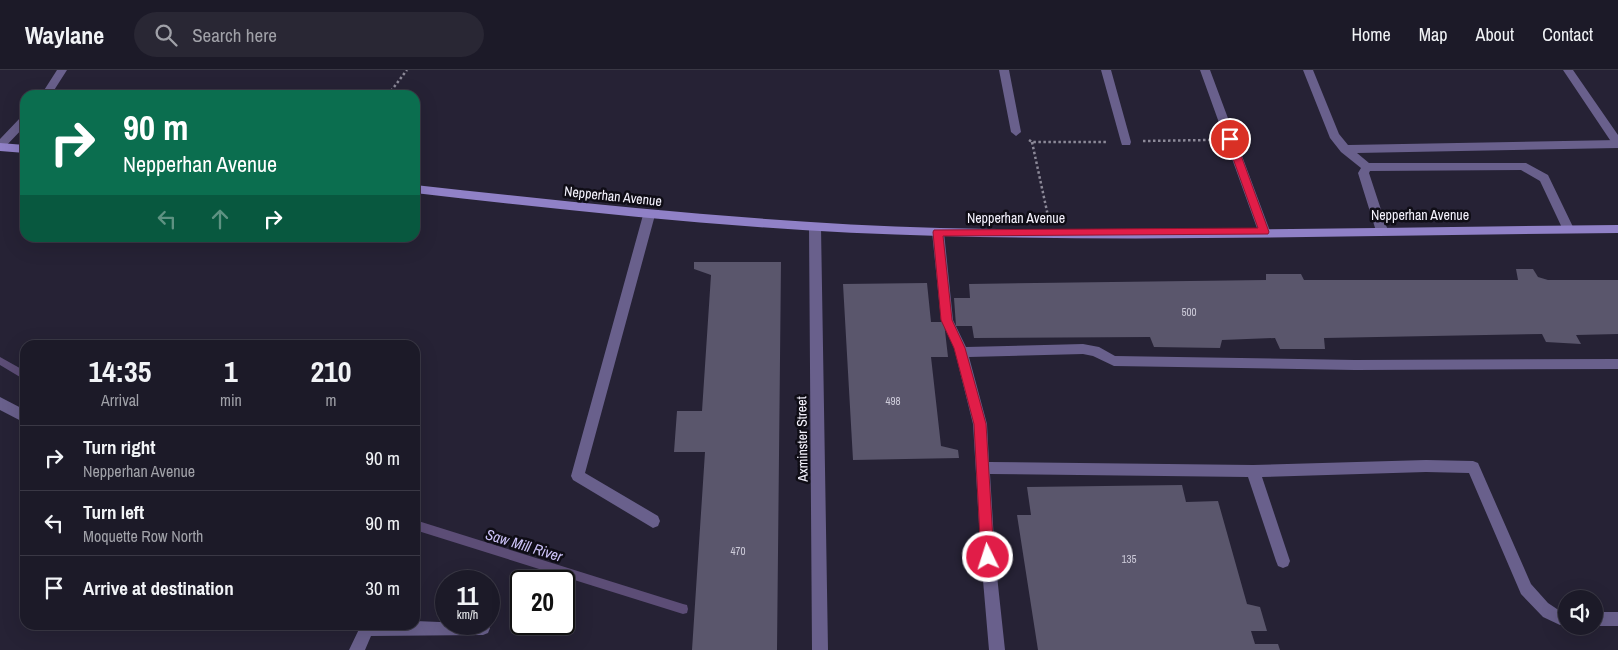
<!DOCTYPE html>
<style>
:root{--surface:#1c1a28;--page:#292734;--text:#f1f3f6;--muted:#a0a1a8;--line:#3a3845}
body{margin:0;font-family:"Archivo Narrow",sans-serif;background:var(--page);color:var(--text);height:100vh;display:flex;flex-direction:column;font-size:19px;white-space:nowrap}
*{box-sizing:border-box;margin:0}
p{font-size:16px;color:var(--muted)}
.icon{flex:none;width:28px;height:28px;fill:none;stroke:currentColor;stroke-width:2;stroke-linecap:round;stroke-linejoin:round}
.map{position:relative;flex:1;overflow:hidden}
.sheet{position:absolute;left:20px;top:270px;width:400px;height:290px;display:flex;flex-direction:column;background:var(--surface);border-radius:15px;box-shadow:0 5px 20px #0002,0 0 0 1px var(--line)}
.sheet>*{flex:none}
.top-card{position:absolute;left:20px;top:20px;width:400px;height:152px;border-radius:15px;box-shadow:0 5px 20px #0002,0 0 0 1px var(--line);background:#0b6e4f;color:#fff;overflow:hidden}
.fabs{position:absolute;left:1558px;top:520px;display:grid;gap:10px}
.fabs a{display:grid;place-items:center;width:45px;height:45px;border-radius:50%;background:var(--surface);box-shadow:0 5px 20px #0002,0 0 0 1px var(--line);font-size:25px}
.speed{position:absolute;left:435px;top:500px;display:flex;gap:10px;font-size:25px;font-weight:700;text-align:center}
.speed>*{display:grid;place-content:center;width:65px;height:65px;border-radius:50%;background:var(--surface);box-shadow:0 5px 20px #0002,0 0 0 1px var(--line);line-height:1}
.speed small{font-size:12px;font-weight:400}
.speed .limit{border:2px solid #111;border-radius:8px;background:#fff;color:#111}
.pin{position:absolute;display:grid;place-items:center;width:42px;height:42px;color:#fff;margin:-21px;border:2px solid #fff;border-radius:50%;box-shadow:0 1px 5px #0007}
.me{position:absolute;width:55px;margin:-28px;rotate:356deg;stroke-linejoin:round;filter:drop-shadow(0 0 4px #0008)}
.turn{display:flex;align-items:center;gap:18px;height:105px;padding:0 20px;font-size:22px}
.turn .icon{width:65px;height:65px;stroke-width:2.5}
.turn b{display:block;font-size:35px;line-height:42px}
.lanes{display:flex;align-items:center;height:48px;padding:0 20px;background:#0003;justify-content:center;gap:25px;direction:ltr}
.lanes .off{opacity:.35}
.eta{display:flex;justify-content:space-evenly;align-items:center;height:85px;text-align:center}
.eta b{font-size:30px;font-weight:700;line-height:35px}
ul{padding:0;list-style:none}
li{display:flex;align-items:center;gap:15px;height:65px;padding:0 20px;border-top:1px solid var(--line)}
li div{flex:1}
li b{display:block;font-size:19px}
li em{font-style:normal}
header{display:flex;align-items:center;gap:30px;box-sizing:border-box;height:70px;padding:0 25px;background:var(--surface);border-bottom:1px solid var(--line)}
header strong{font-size:24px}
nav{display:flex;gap:28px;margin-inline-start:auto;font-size:18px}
.search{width:350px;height:45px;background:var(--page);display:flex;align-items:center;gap:12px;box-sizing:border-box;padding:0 18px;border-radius:28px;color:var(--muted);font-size:19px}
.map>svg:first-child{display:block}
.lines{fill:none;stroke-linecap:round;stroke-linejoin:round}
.stream{fill:#5c4d76;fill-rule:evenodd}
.building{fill:#5a566c}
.path{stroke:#8c8998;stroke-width:2.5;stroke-dasharray:2.5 2.5;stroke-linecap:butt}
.lane{fill:#69608c;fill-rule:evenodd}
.street{fill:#69608c;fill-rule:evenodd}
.secondary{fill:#9081c7;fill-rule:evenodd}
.route{fill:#e11d48;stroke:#92132f}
.labels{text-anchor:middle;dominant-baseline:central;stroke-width:5;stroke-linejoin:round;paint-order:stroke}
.number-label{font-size:11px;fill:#ceccda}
.street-label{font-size:14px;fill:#f5f3fe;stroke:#0f0d16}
.water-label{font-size:15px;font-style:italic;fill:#cdc3f8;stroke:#0f0d16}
</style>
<header>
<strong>Waylane</strong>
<div class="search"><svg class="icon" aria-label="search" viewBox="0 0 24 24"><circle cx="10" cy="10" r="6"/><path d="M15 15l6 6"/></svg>Search here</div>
<nav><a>Home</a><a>Map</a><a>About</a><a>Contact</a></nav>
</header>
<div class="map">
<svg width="1618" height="580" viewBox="0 0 1618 580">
<rect width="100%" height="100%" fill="#262235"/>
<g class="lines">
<!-- stream -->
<path class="stream" d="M0,287L25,301V310L0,295Z
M415,450L683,534L687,535L688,539L687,543L683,544L415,460Z"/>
</g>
<!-- building -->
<path class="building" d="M694,192H781L777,580H692L705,382H674L677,341H702L711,205L694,199Z
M1516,199H1533L1538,207L1548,210H1618V264L1576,265L1581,274L1546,272L1542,264L1324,268L1325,279H1280L1275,268L1222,270L1220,278L1154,277L1150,267L974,268L972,256H956L954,228H970L969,214L1266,210V204H1301L1304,210H1518Z
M927,213L931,252H944L948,287H931L941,376L958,380L959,388L853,390L843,214Z
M1182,415L1186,432L1218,431L1247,534L1260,537L1267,561H1251L1255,574H1278L1280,580H1038L1017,445H1031L1027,417Z"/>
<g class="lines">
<!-- path -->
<path class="path" d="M388,25L407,0
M1029,70L1032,72H1107
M1143,71L1210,70
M1032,72L1048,146"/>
<!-- lane -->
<path class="lane" d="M999,0H1009L1021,62L1016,66L1011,62Z
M1101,0H1111L1131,72L1130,75H1122L1121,72Z
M1200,0H1210L1270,161L1268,164H1260L1258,161Z
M1303,0H1313L1339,64L1348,75L1618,70V78L1357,83L1369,93H1526L1548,105L1574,159L1568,163L1564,162L1540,111L1521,100L1370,101L1369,103L1388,161L1382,165L1376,161L1358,103L1361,98L1341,82L1330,68Z
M649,141L655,145L585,403L658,446L660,451L658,456L653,458L573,410L571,406L643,145Z
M938,158L944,162L953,250L966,277L1083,274L1099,277L1115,286L1355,290L1618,289V299L1355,300L1114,296L1093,286L1083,284L969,287L987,354L989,392L1253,395L1426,390L1473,391L1478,393L1531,514L1548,533L1557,539L1566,541V555H1560L1543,547L1521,524L1469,403L1426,402L1262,407L1290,491L1288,496L1283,498L1278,496L1276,491L1248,407L990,404L995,487L1005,580H989L981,487L973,354L954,278L941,250L932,162Z
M0,327L25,340V353L0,340Z
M1594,542H1618V556H1594Z
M415,551L489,554L490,558L488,563L483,565L371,566L365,580H349L361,555H415Z"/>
<!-- street -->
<path class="street" d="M57,0H67L51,25H41Z
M1563,0H1573L1618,65V77L1614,76Z
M25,46V56L4,78L0,79V69L21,47Z
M815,153L821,157L828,580H812L809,157Z"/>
<!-- secondary -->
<path class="secondary" d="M0,73L25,75V83L0,81Z
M415,115C590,134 764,153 940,158C1166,163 1392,157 1618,155V163C1392,165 1166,172 940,166C764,162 590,143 415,123Z"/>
</g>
<!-- route -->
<path class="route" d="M1230,66L1235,69L1269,162L1268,164L943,166L952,250L965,278L986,354L994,487L992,491L988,493L983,491L981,487L974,354L954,278L941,250L933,162L934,160L1258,158L1226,69Z"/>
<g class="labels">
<!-- number labels -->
<g class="number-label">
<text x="1189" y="242">500</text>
<text x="893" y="331">498</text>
<text x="738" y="481">470</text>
<text x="1129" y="489">135</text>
</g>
<!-- street labels -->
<g class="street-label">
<text transform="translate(613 126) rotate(6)">Nepperhan Avenue</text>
<text x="1420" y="145">Nepperhan Avenue</text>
<text x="1016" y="148">Nepperhan Avenue</text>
<text transform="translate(802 369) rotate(-91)">Axminster Street</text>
</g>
<!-- water labels -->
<g class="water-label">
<text transform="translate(524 475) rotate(17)">Saw Mill River</text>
</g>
</g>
</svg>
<div class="fabs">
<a><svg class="icon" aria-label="sound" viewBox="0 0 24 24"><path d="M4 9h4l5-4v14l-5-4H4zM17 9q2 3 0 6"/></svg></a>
</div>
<div class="speed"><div>11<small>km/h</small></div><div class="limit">20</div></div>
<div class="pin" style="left:1230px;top:69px;background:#d93025"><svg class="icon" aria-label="arrive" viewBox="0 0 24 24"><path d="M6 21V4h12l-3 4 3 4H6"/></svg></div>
<svg class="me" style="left:988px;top:487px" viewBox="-20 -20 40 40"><circle r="17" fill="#e11d48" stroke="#fff" stroke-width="3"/><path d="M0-11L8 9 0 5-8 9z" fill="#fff"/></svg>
<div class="top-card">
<div class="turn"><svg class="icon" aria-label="right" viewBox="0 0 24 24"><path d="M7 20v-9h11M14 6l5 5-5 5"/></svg><div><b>90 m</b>Nepperhan Avenue</div></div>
<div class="lanes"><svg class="icon off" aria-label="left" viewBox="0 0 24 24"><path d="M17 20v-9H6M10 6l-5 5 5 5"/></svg><svg class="icon off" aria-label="ahead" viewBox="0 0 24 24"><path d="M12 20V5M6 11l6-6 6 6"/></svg><svg class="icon" aria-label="right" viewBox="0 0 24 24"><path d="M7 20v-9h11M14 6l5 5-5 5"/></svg></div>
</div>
<section class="sheet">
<div class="eta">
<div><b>14:35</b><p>Arrival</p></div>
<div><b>1</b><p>min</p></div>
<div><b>210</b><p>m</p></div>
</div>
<ul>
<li><svg class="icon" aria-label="right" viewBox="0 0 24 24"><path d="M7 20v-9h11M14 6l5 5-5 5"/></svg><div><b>Turn right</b><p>Nepperhan Avenue</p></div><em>90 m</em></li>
<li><svg class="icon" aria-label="left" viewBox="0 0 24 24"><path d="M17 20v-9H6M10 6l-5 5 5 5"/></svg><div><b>Turn left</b><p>Moquette Row North</p></div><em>90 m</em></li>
<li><svg class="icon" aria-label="arrive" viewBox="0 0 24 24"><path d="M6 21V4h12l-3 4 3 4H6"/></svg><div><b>Arrive at destination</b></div><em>30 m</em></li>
</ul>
</section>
</div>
